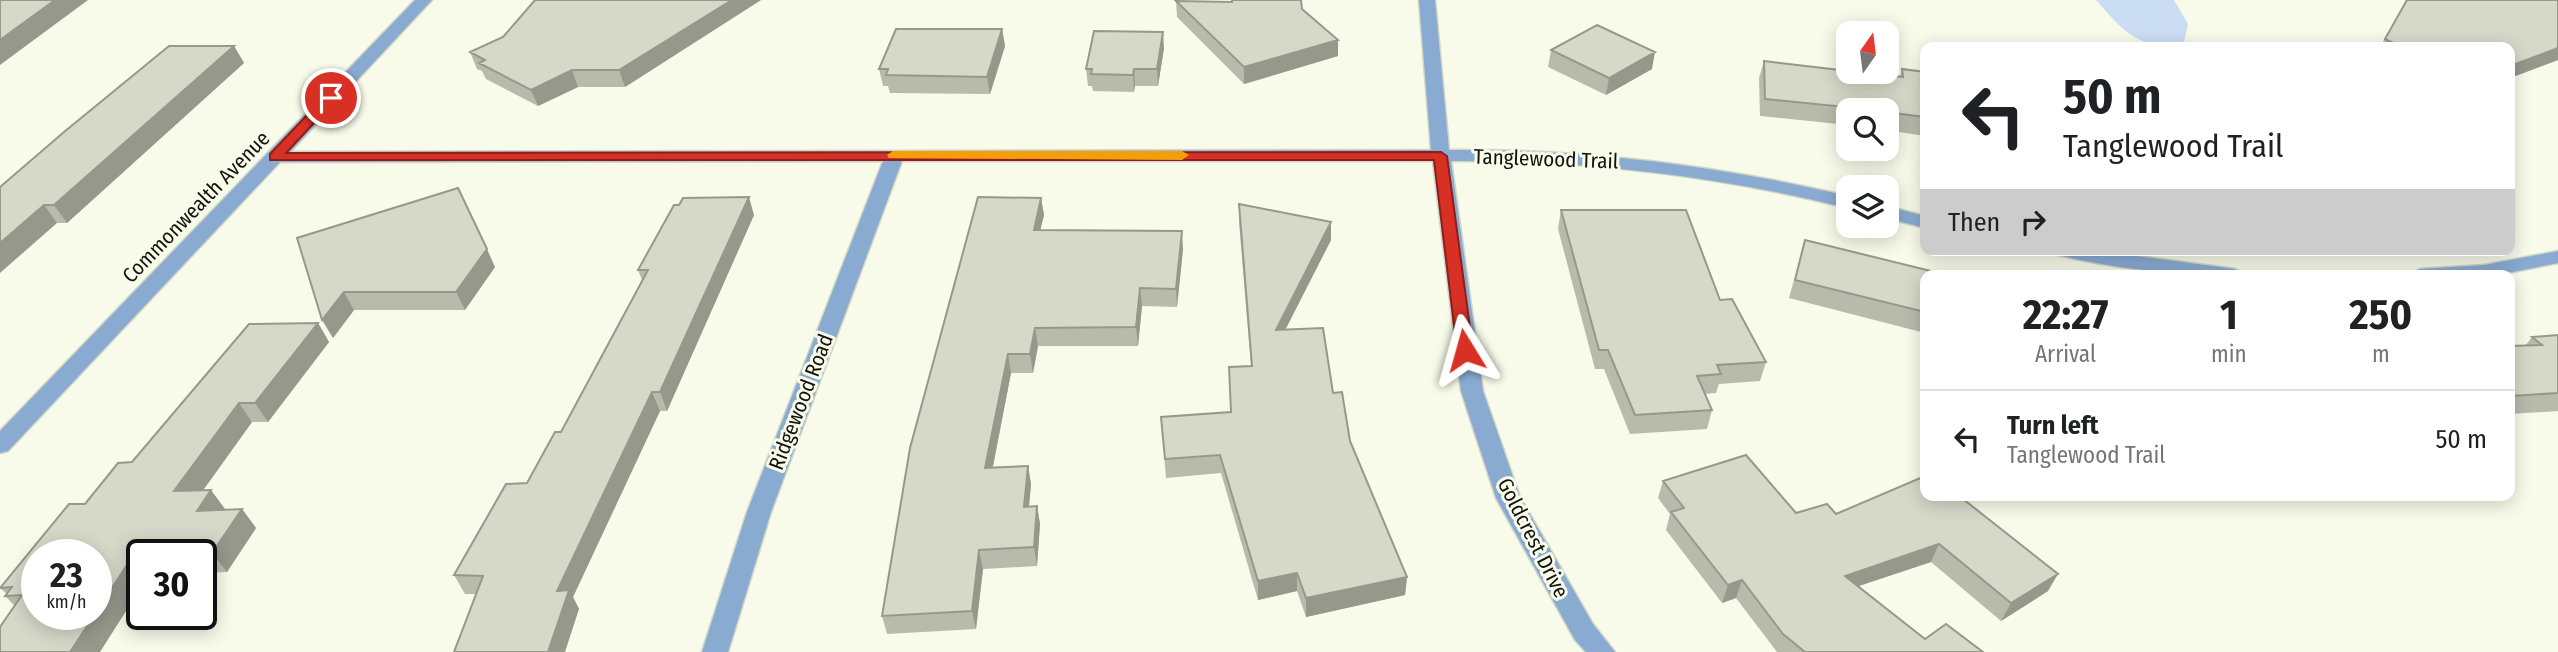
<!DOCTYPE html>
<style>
:root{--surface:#fff;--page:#f6f6f6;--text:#202124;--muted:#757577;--line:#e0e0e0}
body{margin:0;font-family:"Fira Sans Condensed",sans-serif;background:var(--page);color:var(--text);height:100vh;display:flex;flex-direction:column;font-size:26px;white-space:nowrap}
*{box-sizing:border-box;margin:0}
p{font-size:23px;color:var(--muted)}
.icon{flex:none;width:38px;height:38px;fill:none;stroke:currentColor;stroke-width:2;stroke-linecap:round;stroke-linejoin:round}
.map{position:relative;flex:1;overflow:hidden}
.sheet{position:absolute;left:1920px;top:270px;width:595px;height:231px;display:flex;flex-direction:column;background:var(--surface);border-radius:14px;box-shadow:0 4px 18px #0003}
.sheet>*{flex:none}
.guide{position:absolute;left:1920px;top:42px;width:595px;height:214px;border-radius:14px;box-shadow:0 4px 18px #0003;background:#fff;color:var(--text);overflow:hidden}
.needle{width:46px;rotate:14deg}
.tools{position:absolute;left:1836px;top:21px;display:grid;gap:14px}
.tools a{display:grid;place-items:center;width:63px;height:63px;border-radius:14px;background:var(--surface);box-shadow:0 4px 18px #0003;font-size:35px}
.speed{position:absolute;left:21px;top:539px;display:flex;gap:14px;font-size:35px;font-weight:700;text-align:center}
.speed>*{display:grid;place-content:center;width:91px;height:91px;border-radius:50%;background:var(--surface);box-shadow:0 4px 18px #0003;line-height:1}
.speed small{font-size:18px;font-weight:400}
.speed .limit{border:4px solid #111;border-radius:10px;background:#fff;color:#111}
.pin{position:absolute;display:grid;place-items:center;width:60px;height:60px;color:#fff;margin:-30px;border:4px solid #fff;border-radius:50%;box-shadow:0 2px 7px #0007}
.me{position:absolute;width:77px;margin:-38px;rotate:352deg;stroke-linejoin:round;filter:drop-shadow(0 0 5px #0008)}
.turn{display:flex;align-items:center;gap:24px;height:147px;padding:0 28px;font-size:32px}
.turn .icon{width:91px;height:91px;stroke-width:2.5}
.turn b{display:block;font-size:49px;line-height:60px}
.then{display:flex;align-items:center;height:66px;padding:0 28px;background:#0003;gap:14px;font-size:26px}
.eta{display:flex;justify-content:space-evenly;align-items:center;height:119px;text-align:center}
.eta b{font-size:42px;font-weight:700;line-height:49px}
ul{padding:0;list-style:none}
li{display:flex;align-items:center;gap:21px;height:98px;padding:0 28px;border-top:2px solid var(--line)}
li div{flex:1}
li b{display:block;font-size:26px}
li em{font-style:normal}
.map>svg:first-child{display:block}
.water{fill:#caddf3}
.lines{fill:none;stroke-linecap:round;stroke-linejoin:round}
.street-casing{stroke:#d3d6c6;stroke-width:3}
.street{fill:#89abd2;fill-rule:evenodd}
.wall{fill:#b8bbac}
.shaded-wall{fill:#96988c}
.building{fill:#d6d9c8;stroke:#96988c;stroke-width:2}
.route{fill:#d93025;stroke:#8d1f18;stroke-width:2}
.slow{fill:#f59e0b}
.labels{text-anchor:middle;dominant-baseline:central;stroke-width:6;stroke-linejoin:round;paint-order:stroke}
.street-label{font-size:21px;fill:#12130d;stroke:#f8fbe9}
</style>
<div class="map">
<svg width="2558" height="652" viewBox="0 0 2558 652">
<rect width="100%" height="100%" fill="#f8fbe9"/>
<!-- water -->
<path class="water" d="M2096,0H2174L2188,24L2183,47C2136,47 2126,34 2096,0Z"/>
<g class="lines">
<!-- street casing -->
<g class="street-casing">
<path id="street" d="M415,0H432L290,152L1431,150L1419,0H1435L1449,150C1584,149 1717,165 1848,196V208C1718,176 1585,160 1451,161L1483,391L1520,497L1593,624L1615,652H1586L1575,640L1496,498L1461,391L1433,161H902L771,512L728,652H702L747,512L883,161L280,162L8,451L0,453V431Z
M1886,206L1925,216V228L1886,218Z
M2051,250H2092L2235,269L2245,275C2180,275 2117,270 2054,254Z
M2558,251V263L2497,275H2410L2420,269L2484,265Z"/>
</g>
<!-- street -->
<use href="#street" class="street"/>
</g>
<!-- wall -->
<path class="wall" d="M761,0L625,87H578L538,106L486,79L482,71L477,69L470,52Z
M2406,0L2558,60L2510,78V47H2380Z
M1176,1L1302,9L1338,56L1244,84L1177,17Z
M1002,29L1005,46L990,94L890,93L888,86H883L879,69Z
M234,46L244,63L67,223H57L0,187Z
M1164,48L1158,86H1135L1134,92L1093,91L1092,86H1088L1086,69Z
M1551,50L1652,69L1606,95L1548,67Z
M1764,61L1900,77L1902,69L1925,72V136L1886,130V110H1848V125L1760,116L1759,78Z
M1041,198L1044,215L1040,230L1183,249L1177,307L1142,306L1138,346H1038L1033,373H1011L993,467L1028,466L1031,484L1029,507L1037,506L1040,524L1037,566L983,569L976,629L887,634L882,616Z
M1239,204L1331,222V240L1285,330L1333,393L1350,441L1407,577L1405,595L1306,617L1297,591L1258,600L1221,473L1166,478L1161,417L1231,412L1251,366L1239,222Z
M1561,210L1720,300L1766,362L1760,381L1719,384L1716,393L1705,394L1712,410L1707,429L1630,434L1604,369H1595L1558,229Z
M754,215L667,411H660L573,597L579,609L476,594H465L454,575L527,483L561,432L642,280L638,270Z
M297,238L495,267L465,310H354L333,338Z
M1805,240L1925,275V333L1789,298Z
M318,323L329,342L268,422H252L203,490L225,509H242L256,528L227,572L201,573V555H142V586L15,606L5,596L7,594L0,588L85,504L132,462Z
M2558,335V411L2510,414V346H2525L2532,337Z
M1925,476L2048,591L2001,621L1931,562L1858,586L1925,639L1983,652H1777L1736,598L1722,603L1666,530L1670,514L1658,498L1663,481L1796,513L1836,514Z"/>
<!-- shaded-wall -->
<path class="shaded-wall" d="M55,0H88L0,65V40Z
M732,0H761L625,87L619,70Z
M1002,29L1005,46L990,94L987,77Z
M1163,32L1164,48L1158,86L1157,69Z
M1338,40V56L1244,84V67Z
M234,46L244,63L67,223L54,205Z
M2558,48V60L2510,78V66Z
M1655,52L1652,69L1606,95L1609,78Z
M1134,69L1135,86L1134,92L1133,75Z
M572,70L578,87L538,106L531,90Z
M749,197L754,215L667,411L660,392Z
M1041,198L1044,215L1036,248L1034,230Z
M44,205L57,223L0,273V243Z
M1331,222V240L1276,348V330Z
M1182,231L1183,249L1177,307L1176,289Z
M487,249L495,267L465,310L456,292Z
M1140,288L1142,306L1138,346L1136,327Z
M344,292L354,310L333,338L322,320Z
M318,323L329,342L268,422L255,403Z
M1035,328L1038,346L1033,373L1030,354Z
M1008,354L1011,373L989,486L985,468Z
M652,392L660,411L573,597L579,609L565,652H548L557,591Z
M239,403L252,422L189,510L174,491Z
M1028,466L1031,484L1027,526L1024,507Z
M211,490L225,509L211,530L197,511Z
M1037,506L1040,524L1037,566L1034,547Z
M242,509L256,528L227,572L212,553Z
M1939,544L1931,562L1838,593L1845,576Z
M979,550L983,569L976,629L972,611Z
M129,562L142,577V586L100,652H70L95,614H96V612Z
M1297,573V591L1258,600V581Z
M2058,574L2048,591L2001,621L2011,603Z
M1407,577L1405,595L1306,617V598Z
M1742,580L1736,598L1722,603L1728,585Z"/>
<!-- building -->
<path class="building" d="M0,0H55L0,40Z
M535,0H732L619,70H572L531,90L479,63L485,60L470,52L503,37Z
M1232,0H1301L1302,9L1338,40L1244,67L1176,1L1232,2Z
M2407,0H2558V48L2510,66V47H2402L2385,39Z
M1597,25L1655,52L1609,78L1551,50Z
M896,29H1002L987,77L886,75L888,69H879Z
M1094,31L1163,32L1157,69H1134L1133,75L1091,74L1092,69H1086Z
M169,46H234L54,205H44L0,243V187L64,132Z
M1764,61L1848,71V72H1857L1903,77L1902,69L1925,72V117L1886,112V110H1875L1765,99Z
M458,188L487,249L456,292H344L322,320L297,238Z
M749,197L660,392H652L557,591L569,590L548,652H454L483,576L454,575L506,484L527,483L555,432H561L648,270H638L674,205H679L683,198Z
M978,197L1041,198L1034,230L1182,231L1176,289L1140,288L1136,327L1035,328L1030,354H1008L985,468L1028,466L1024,507L1037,506L1034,547L979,550L972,611L882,616L910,448Z
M1239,204L1331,222L1276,330L1323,328L1333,393L1342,392L1350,441L1407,577L1306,598L1297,573L1258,581L1220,455L1165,459L1161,417L1231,412L1229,367L1252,366Z
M1561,210H1686L1720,300L1732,299L1766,362L1717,365L1721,374L1697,376L1712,410L1635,415L1608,350H1599Z
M1805,240L1947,275H1925V312L1795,280Z
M318,323L255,403H239L174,491L211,490L197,511L242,509L212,553L142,555V561L129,562L96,612V555H37V614H95L70,652H0V627L22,595L5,596L12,587L0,588L69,504H85L118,463L132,462L249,324Z
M2558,335V393L2510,396V346L2542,345L2532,337Z
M1746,455L1796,513L1827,504L1836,514L1925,476V495H1958L2058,574L2011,603L1939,544L1845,576L1925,639L1946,624L1983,652H1805L1783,634L1742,580L1728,585L1671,512L1684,508L1663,481Z"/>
<!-- route -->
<path class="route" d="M326,95L337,98L286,153L1441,152L1447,156L1473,350L1465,356L1457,350L1434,160H270V154Z"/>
<!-- slow -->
<path class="slow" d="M893,151H1182L1189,155L1182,160L889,158L887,155Z"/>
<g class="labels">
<!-- street labels -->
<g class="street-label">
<text transform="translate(1546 159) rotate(2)">Tanglewood Trail</text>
<text transform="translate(196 207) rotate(-46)">Commonwealth Avenue</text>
<text transform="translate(801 402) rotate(-69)">Ridgewood Road</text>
<text transform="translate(1533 538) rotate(63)">Goldcrest Drive</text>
</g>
</g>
</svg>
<div class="tools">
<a><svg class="needle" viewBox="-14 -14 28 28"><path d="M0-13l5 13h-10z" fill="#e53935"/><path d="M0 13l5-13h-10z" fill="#757577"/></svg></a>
<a><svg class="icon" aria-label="search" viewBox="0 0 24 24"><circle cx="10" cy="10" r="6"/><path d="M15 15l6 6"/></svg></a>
<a><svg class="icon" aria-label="layers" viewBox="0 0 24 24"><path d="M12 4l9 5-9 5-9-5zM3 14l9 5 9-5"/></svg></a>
</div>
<div class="speed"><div>23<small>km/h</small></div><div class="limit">30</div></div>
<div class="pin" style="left:331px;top:98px;background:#d93025"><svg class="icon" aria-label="arrive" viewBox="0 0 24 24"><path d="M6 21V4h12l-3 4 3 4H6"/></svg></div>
<svg class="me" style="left:1465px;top:350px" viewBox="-20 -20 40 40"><path d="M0-17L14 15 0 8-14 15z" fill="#d93025" stroke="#fff" stroke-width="4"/></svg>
<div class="guide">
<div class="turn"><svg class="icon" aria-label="left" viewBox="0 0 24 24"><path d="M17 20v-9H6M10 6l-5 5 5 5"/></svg><div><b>50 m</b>Tanglewood Trail</div></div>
<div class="then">Then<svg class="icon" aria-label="right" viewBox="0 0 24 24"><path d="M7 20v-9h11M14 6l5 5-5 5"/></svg></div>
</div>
<section class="sheet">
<div class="eta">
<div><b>22:27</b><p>Arrival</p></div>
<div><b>1</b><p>min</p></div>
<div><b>250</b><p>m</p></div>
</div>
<ul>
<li><svg class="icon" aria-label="left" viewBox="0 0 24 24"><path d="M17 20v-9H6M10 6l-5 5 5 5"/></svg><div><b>Turn left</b><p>Tanglewood Trail</p></div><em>50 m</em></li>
</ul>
</section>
</div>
